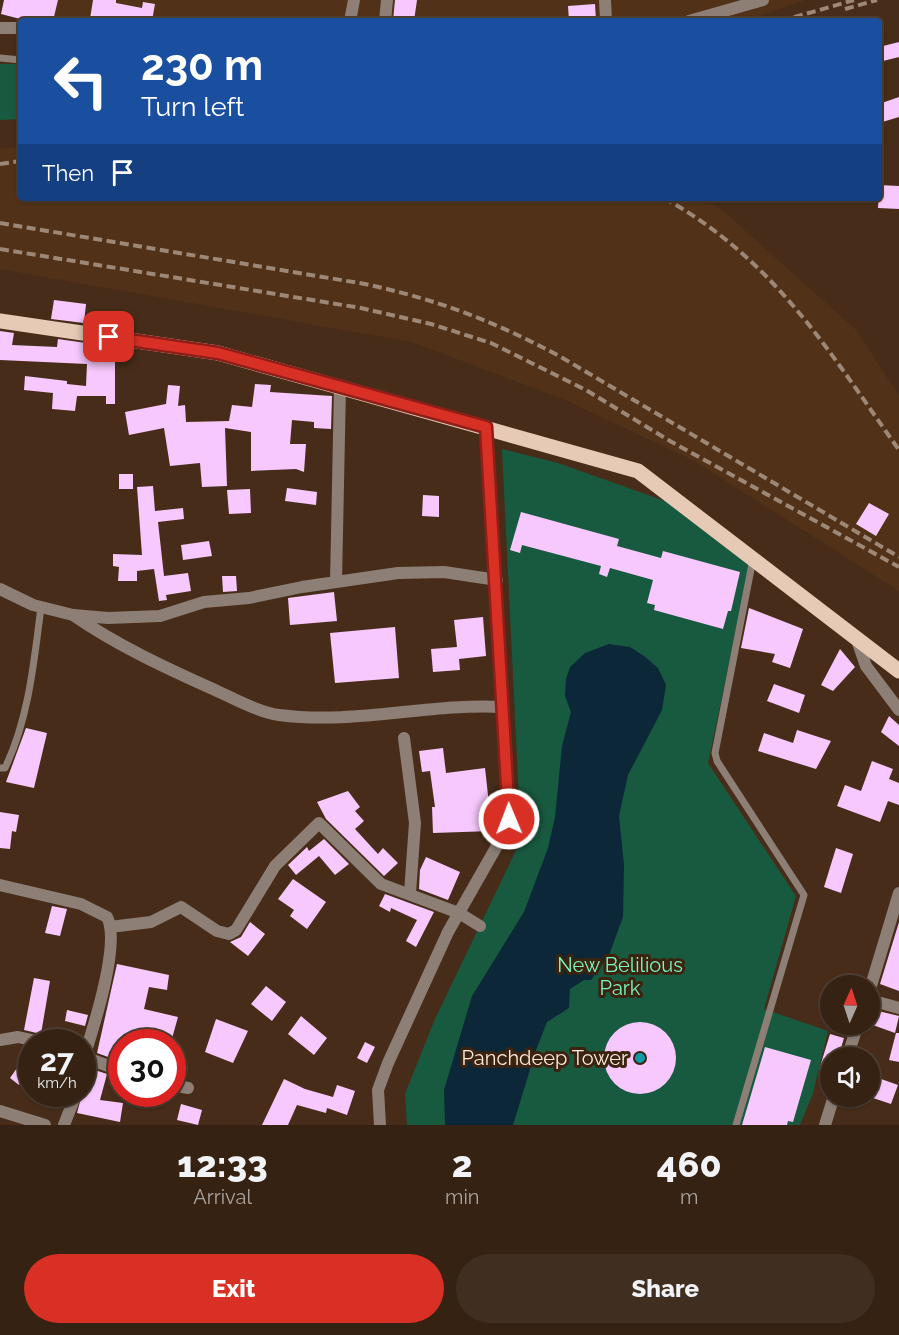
<!DOCTYPE html>
<style>
:root{--surface:#352213;--page:#402f21;--text:#f1f3f6;--muted:#aaa4a0;--line:#4f3f33;--accent:#d93025}
body{margin:0;font-family:Raleway,sans-serif;background:var(--page);color:var(--text);height:100vh;display:flex;flex-direction:column;font-size:22px;white-space:nowrap}
*{box-sizing:border-box;margin:0}
p{font-size:20px;color:var(--muted)}
.icon{flex:none;width:33px;height:33px;fill:none;stroke:currentColor;stroke-width:2;stroke-linecap:round;stroke-linejoin:round}
.map{position:relative;height:1125px;overflow:hidden}
.sheet{display:flex;flex-direction:column;background:var(--surface);flex:1}
.sheet>*{flex:none}
.guide{position:absolute;left:18px;top:18px;width:864px;height:183px;border-radius:6px;box-shadow:0 2px 4px #0004,0 0 0 2px var(--line);background:#1a4fa0;color:#fff;overflow:hidden}
.needle{width:39px;rotate:3deg}
.controls{position:absolute;left:820px;top:975px;display:grid;gap:12px}
.controls a{display:grid;place-items:center;width:60px;height:60px;border-radius:50%;background:var(--surface);box-shadow:0 2px 4px #0004,0 0 0 2px var(--line);font-size:30px}
.speed{position:absolute;left:18px;top:1029px;display:flex;gap:12px;font-size:30px;font-weight:700;text-align:center}
.speed>*{display:grid;place-content:center;width:78px;height:78px;border-radius:50%;background:var(--surface);box-shadow:0 2px 4px #0004,0 0 0 2px var(--line);line-height:1}
.speed small{font-size:15px;font-weight:400}
.speed .limit{border:9px solid #d22;background:#fff;color:#111}
.pin{position:absolute;display:grid;place-items:center;width:51px;height:51px;color:#fff;margin:-26px;border-radius:12px;box-shadow:0 3px 9px #0006}
.me{position:absolute;width:66px;margin:-33px;rotate:359deg;stroke-linejoin:round;filter:drop-shadow(0 0 4px #0008)}
.turn{display:flex;align-items:center;gap:21px;height:126px;padding:0 24px;font-size:27px}
.turn .icon{width:78px;height:78px;stroke-width:2.5}
.turn b{display:block;font-size:42px;line-height:51px}
.then{display:flex;align-items:center;height:57px;padding:0 24px;background:#0003;gap:12px;font-size:22px}
.eta{display:flex;justify-content:space-evenly;align-items:center;height:102px;text-align:center}
.eta b{font-size:36px;font-weight:800;line-height:42px}
.cta{display:flex;gap:12px;margin-top:auto;padding:12px 24px}
.cta a{flex:1;height:69px;border-radius:36px;background:var(--accent);color:#fff;font-size:24px;font-weight:800;line-height:69px;text-align:center}
.cta a+a{background:var(--page);color:var(--text)}
.map>svg:first-child{display:block}
.built{fill:#513218}
.green{fill:#185a40}
.water{fill:#0c2737}
.building{fill:#f7c8fd}
.lines{fill:none;stroke-linecap:round;stroke-linejoin:round}
.lane{stroke:#8d7f76;stroke-width:7}
.street{stroke:#8d7f76;stroke-width:12}
.primary{stroke:#e7cab6;stroke-width:15}
.rail{stroke:#9d8777;stroke-width:4;stroke-dasharray:9 4.5;stroke-linecap:butt}
.route-casing{stroke:#8d1f18;stroke-width:15}
.route{stroke:#d93025;stroke-width:10}
.culture-dot{fill:#0f9aa8;stroke:#3c230f;stroke-width:2}
.labels{text-anchor:middle;dominant-baseline:central;stroke-width:6;stroke-linejoin:round;paint-order:stroke}
.park-label{font-size:20px;fill:#78f7c0;stroke:#3c230f}
.poi-label{font-size:20px;fill:#fae9dd;stroke:#3c230f;text-anchor:end}
</style>
<div class="map">
<svg width="899" height="1125" viewBox="0 0 899 1125">
<rect width="100%" height="100%" fill="#472d19"/>
<!-- built -->
<path class="built" d="M52,0H805L744,21H48Z
M21,147V198H700L721,209L856,330L899,396V591L693,460L563,399L412,342L0,269V149Z"/>
<!-- green -->
<path class="green" d="M0,64H21V119L0,120Z
M502,449L558,463L693,511L750,564L708,763L796,896L764,1009L828,1031L813,1093L800,1125H407L405,1094L435,1019L521,840Z"/>
<!-- water -->
<path class="water" d="M609,644L630,647L644,656L658,668L666,685L662,710L628,775L619,816L624,865L623,917L609,955L591,980H584L570,989L569,1008L547,1022L536,1050L513,1125H445L444,1090L472,996L524,912L548,848L555,817L562,746L571,712L565,696L566,679L570,667L585,653Z"/>
<!-- building -->
<path class="building" d="M4,0H58L53,21H28L1,14Z
M93,0H116V3L142,8L143,2L155,4L152,21L90,19Z
M395,0H417L414,21H393Z
M595,4L596,21H569L568,6Z
M899,42V57L879,62V47Z
M899,97V117L879,123V104Z
M879,185L899,186V209L878,208Z
M54,300L86,304L84,323L51,319Z
M0,331L14,333L12,345L57,347L58,339L86,343V346L115,348V404H106V396H77L75,411L52,409L53,393L24,390L25,376L67,381V384L86,386L87,364L0,360Z
M255,384L271,385L270,392L332,396L331,429L314,428V422L292,420L290,444H306L304,472L296,469L251,471V432L225,428L227,486L202,487L200,463L170,466L164,428L129,435L125,412L166,404L168,385L180,386L178,406L185,405L186,422L229,421L232,405L252,407Z
M119,474H133V489H119Z
M153,486L155,511L183,508L184,519L158,522L164,576L188,573L191,591L166,595L167,600L159,601L154,569L137,571V581H118L119,567L113,566V554L142,555L137,487Z
M287,488L317,492L316,505L285,501Z
M250,489L251,513L229,514L227,490Z
M423,495L439,496V517L422,516Z
M869,503L889,514L876,536L856,524Z
M521,512L619,539L617,546L661,558L663,551L740,572L731,611H728L723,629L654,610L655,605L647,603L653,580L610,568L607,577L599,574L601,566L522,545L520,553L510,550Z
M209,541L212,556L183,560L181,545Z
M222,576H236L237,591L223,592Z
M334,592L337,621L290,625L288,598Z
M749,608L803,629L790,668L772,662L775,654L741,648Z
M483,617L486,656L459,659L460,670L433,672L431,649L457,647L454,620Z
M395,627L399,678L335,683L330,633Z
M840,649L855,667L833,691L821,685Z
M774,684L805,695L799,713L767,701Z
M889,716L899,725V746L881,732Z
M26,728L47,733L34,788L6,782Z
M797,730L831,741L816,769L758,751L764,733L793,743Z
M443,748L446,773L485,768L492,831L433,833L432,807H435L430,771L422,772L419,751Z
M872,761L893,769L889,779L899,783V805L888,801L880,822L837,806L845,785L861,791Z
M348,791L360,807L355,811L364,821L355,829L378,854L383,848L398,863L384,876L326,819L317,802Z
M0,812L19,815L16,832L12,831L10,849L0,848Z
M324,839L349,864L335,875L319,856L296,875L288,865L307,847L309,851Z
M836,848L853,854L841,893L824,887Z
M426,857L460,872L448,900L419,889L420,870Z
M293,879L326,902L307,929L290,916L294,910L278,899Z
M385,894L434,912L416,947L406,941L417,920L391,908L390,912L379,906Z
M52,906L67,909L60,936L45,933Z
M250,922L265,934L248,956L230,942L241,937Z
M899,922V991L880,984Z
M117,964L169,975L167,990L149,987L144,1009L178,1017L171,1042H122V1062L97,1053Z
M34,978L50,981L41,1034L24,1030Z
M266,986L286,1002L272,1021L251,1004Z
M870,1009L899,1016L895,1033L870,1024Z
M67,1010L88,1015L85,1026L65,1021Z
M301,1016L327,1038L314,1055L288,1034Z
M216,1019L248,1031L233,1063L205,1052Z
M604 1058a36 36 0 1 1 72 0a36 36 0 1 1-72 0Z
M896,1033H899V1062L889,1060Z
M830,1034L844,1038L838,1058H831V1074L819,1070Z
M365,1042L375,1047L367,1063L357,1058Z
M765,1047L811,1060L793,1122L788,1121L787,1125H742Z
M31,1048L32,1082L25,1077L19,1085L10,1078Z
M89,1068L107,1074L100,1100L123,1103L120,1122L77,1113Z
M870,1075L898,1085L891,1104L870,1097Z
M284,1079L305,1089L333,1097L337,1085L355,1091L347,1115L327,1108L326,1113L297,1105L288,1125H262Z
M181,1104L202,1110L198,1125L177,1120Z"/>
<g class="lines">
<!-- lane -->
<path class="lane" d="M0,58L21,60
M0,768H5C29,718 34,661 41,607
M736,1125L804,895L717,761L715,753L753,559"/>
<!-- street -->
<path class="street" d="M605,0L606,21
M350,21L354,0
M385,21L387,0
M689,21L763,0
M0,28H21
M497,580L444,572L398,573L302,587L249,598L204,602L160,616L108,618L73,615C118,646 166,668 215,690C235,699 258,712 279,715C354,725 429,703 503,707
M336,582L340,387
M0,589L33,605L73,615
M856,637L866,666L899,710
M404,738L415,823L410,893
M0,885L81,904L107,917C121,943 93,1029 84,1057L122,1071
M110,927L151,922L181,907L217,931L229,934L236,930L275,866L319,823L381,884L459,913L480,926
M870,989L899,893
M870,1000L899,1008
M0,1040L18,1037L41,1042
M847,1058L858,1024
M172,1085L188,1088
M0,1111L45,1125
M64,1125L76,1094
M380,1125L378,1090L388,1063L448,932L506,830L509,819L486,427
M825,1125L834,1096"/>
<!-- primary -->
<path class="primary" d="M0,321L218,353L638,471L899,671"/>
<!-- rail -->
<path class="rail" d="M845,9L877,0
M781,21L854,0
M0,164L21,161
M664,198C775,260 828,350 899,450
M0,223L365,284C439,300 494,321 561,357L899,557
M0,249L361,308L431,324L491,343L586,390L670,441L899,567"/>
</g>
<g class="lines">
<!-- route casing -->
<g class="route-casing">
<path id="route" d="M109,337L218,353L486,427L509,819"/>
</g>
<!-- route -->
<use href="#route" class="route"/>
</g>
<!-- markers -->
<circle class="culture-dot" cx="640" cy="1058" r="6"/>
<g class="labels">
<!-- park labels -->
<g class="park-label">
<text x="620" y="965">New Belilious<tspan x="620" dy="23">Park</tspan></text>
</g>
<!-- poi labels -->
<g class="poi-label">
<text x="628" y="1058">Panchdeep Tower</text>
</g>
</g>
</svg>
<div class="controls">
<a><svg class="needle" viewBox="-14 -14 28 28"><path d="M0-13l5 13h-10z" fill="#e53935"/><path d="M0 13l5-13h-10z" fill="#aaa4a0"/></svg></a>
<a><svg class="icon" aria-label="sound" viewBox="0 0 24 24"><path d="M4 9h4l5-4v14l-5-4H4zM17 9q2 3 0 6"/></svg></a>
</div>
<div class="speed"><div>27<small>km/h</small></div><div class="limit">30</div></div>
<div class="pin" style="left:109px;top:337px;background:#d93025"><svg class="icon" aria-label="arrive" viewBox="0 0 24 24"><path d="M6 21V4h12l-3 4 3 4H6"/></svg></div>
<svg class="me" style="left:509px;top:819px" viewBox="-20 -20 40 40"><circle r="17" fill="#d93025" stroke="#fff" stroke-width="3"/><path d="M0-11L8 9 0 5-8 9z" fill="#fff"/></svg>
<div class="guide">
<div class="turn"><svg class="icon" aria-label="left" viewBox="0 0 24 24"><path d="M17 20v-9H6M10 6l-5 5 5 5"/></svg><div><b>230 m</b>Turn left</div></div>
<div class="then">Then<svg class="icon" aria-label="arrive" viewBox="0 0 24 24"><path d="M6 21V4h12l-3 4 3 4H6"/></svg></div>
</div>
</div>
<section class="sheet">
<div class="eta">
<div><b>12:33</b><p>Arrival</p></div>
<div><b>2</b><p>min</p></div>
<div><b>460</b><p>m</p></div>
</div>
<div class="cta"><a>Exit</a><a>Share</a></div>
</section>
